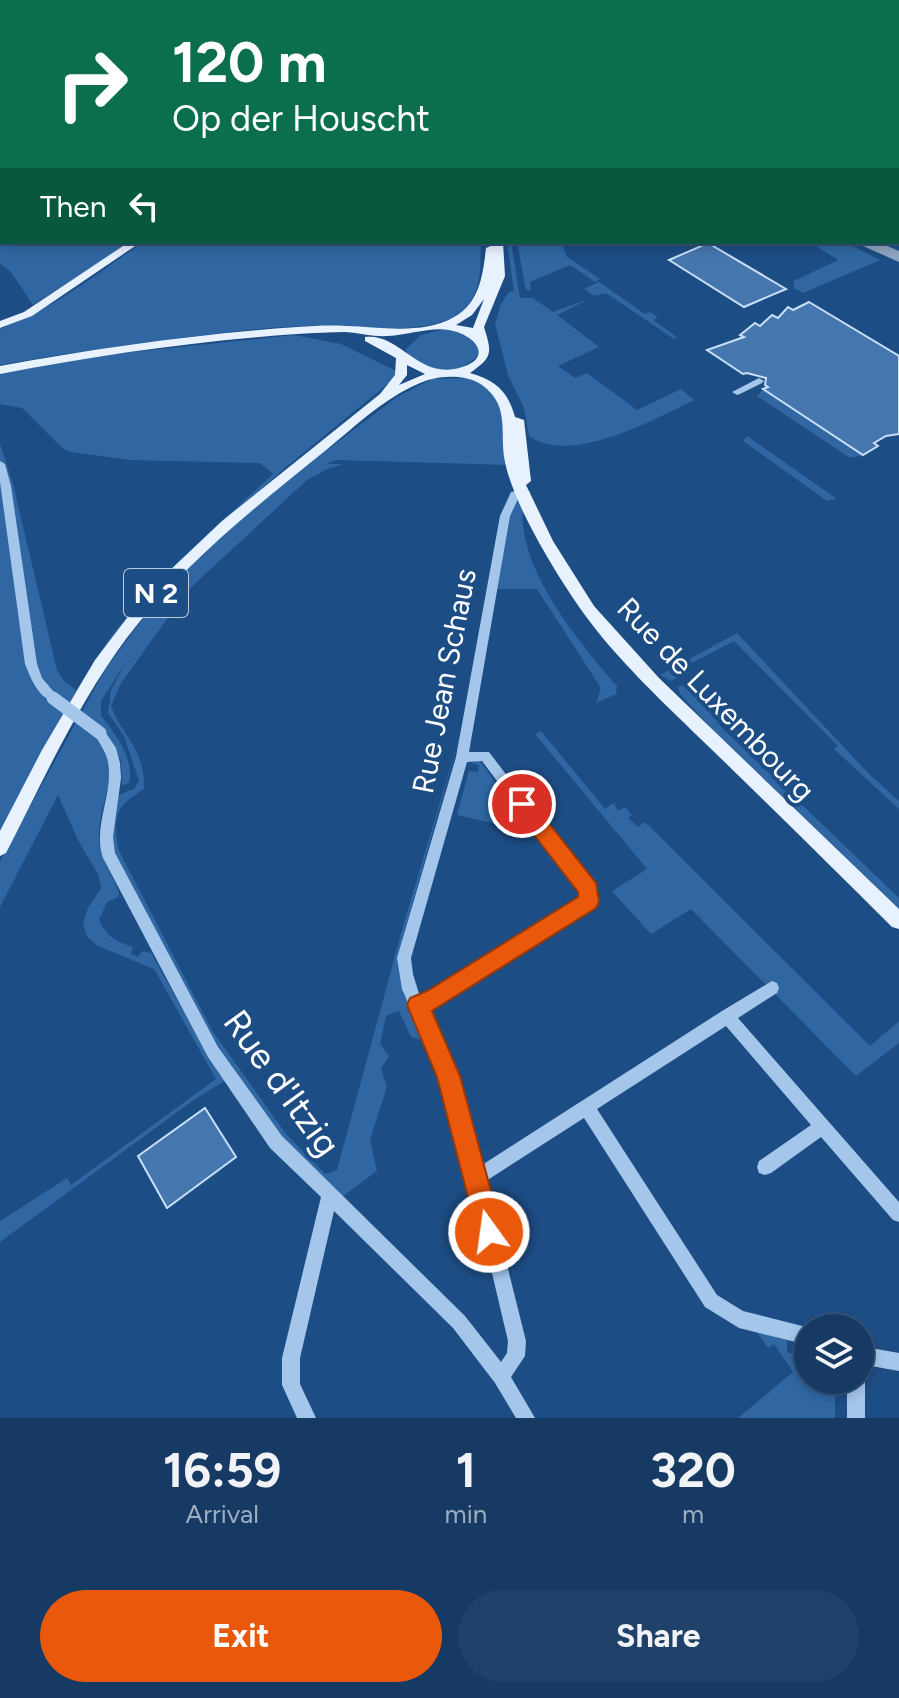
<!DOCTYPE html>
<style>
:root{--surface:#163a64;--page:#1f416a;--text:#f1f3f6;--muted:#9eadbf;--line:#355478;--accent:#ea580c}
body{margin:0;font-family:Figtree,sans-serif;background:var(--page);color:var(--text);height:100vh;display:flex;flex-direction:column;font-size:30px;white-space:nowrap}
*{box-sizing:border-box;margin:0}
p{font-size:26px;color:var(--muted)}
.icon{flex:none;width:44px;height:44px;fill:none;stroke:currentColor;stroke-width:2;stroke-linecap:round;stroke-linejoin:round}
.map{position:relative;height:1418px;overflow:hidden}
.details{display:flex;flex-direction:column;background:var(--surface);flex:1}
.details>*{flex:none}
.top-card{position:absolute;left:0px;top:0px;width:900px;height:244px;box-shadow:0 4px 12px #0003,0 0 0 2px var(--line);background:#0b6e4f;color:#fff;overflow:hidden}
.fabs{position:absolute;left:794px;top:1314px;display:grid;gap:16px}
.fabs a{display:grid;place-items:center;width:80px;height:80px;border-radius:50%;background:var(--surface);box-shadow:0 4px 12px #0003,0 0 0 2px var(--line);font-size:40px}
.pin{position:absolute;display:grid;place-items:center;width:68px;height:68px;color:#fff;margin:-34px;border:4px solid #fff;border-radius:50%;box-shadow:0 2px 8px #0007}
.me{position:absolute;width:88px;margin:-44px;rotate:346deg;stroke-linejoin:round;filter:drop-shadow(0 0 6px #0008)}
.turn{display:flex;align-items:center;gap:28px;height:168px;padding:0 40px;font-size:36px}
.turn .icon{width:104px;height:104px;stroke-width:2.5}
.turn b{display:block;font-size:56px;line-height:68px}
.then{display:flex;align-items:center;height:76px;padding:0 40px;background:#0003;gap:16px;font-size:30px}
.eta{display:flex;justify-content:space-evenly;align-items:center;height:136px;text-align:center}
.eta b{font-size:48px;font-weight:700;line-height:56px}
.cta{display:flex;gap:16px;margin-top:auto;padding:16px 40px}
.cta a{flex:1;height:92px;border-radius:48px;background:var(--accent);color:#fff;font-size:32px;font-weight:700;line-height:92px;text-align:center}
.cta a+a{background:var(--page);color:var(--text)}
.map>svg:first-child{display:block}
.green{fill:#3067a3}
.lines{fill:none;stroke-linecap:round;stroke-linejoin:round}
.taxiway{fill:#8ea6c2;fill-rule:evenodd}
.runway{fill:#8ea6c2;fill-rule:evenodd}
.building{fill:#4577ae;stroke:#c9dff8;stroke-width:2}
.minor{fill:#a4c6eb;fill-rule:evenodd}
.major{fill:#e8f1fe;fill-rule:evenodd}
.minor-bridge{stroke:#a4c6eb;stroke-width:13}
.route{fill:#ea580c;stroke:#983908;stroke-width:2}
.labels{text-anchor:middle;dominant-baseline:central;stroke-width:8;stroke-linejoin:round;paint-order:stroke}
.shield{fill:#1d4d85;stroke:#bbcada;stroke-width:2}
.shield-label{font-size:28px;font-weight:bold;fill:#fff}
.street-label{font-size:30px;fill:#fff;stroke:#1d4d85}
.near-street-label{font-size:36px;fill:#fff;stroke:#1d4d85}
</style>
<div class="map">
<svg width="899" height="1418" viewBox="0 0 899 1418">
<rect width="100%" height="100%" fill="#1d4d85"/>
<!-- green -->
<path class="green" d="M0,0H304L2,2V242H130L33,305L11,272L0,263Z
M143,242H481C480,265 483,293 463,310C436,335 367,328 332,326C289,324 242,331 199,336C132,344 66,353 0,365V329C53,309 97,274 143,242Z
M507,242H511L520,298H533L553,312L589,299L557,315L599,347L558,366L575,378L587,373L637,410L681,389L694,400C655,419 571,466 529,436L524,408L508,375L495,324L501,304L509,292L514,291Z
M517,242H561L567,257L600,279L595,282L570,265L530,282L531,290H526Z
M810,242H845L880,260L803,293L794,288V281L838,260Z
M599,282L645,314L650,312L658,318L653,320L677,337L674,339L606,293L594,296L584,289Z
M450,328L472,336L480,351C472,368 446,375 429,369C421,366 414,358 407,354L406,349L421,335Z
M294,335L341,344L398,372L395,378L286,467L176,566L116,636L0,834V444L13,484L57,670L64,681L76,690L112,635L154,584L273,474L260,463L131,460L71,452L63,449L22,408L0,404V373L104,355Z
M470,378C507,392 505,430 509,465L337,460L326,464H343L327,469L307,480L188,590L121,683L111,706C124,739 145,749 144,789C115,807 112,816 119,851L213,1032L286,1134L325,1174L337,1170L402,930L467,711L403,937C400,975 407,1008 425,1041L411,1037L399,1011L386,1016L380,1044L389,1056L381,1069L387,1087L370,1140L377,1171L343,1196L311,1173L230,1069L124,876L110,840L118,795L134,789L139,780L124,736L108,713L111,690L125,664L101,701V716C115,732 135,761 129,783L122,786L121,761L105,730L99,740C124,777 97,801 99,839C100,860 113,874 119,893L118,897L107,902L99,920C107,937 115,941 133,947L131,954L138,957L142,951L151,953L220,1076L226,1072L229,1078L195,1099L0,1242V1221L67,1178L71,1185L216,1079L154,969L98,946L87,937L83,923L88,908L101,888L99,876L78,840L58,795L0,907V861L106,668L153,605L191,563L278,487L397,397L432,379Z
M763,389L863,455L850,458L757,396Z
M747,436L837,499L827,501L743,441Z
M515,499L524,500C512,563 579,642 617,686L616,694L596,703L601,688L537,589H497L505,530Z
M737,633L868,773L899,801V809L834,749L838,746L734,641L682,668L686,673L671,681L660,675Z
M684,685L691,689L723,729L899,898V909L710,727L680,694L678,687Z
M541,731L605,809L614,803L618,811L625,807L632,815L628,818L638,827L645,822L870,1046L899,1021V1043L856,1076L691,909L651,934L612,891L647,869L535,734Z
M479,760L515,810L510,827L457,815L469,771L478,772L479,765L471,763Z
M757,1332L787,1340V1352L808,1358V1380H835V1418H738L793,1372L774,1344L768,1348Z"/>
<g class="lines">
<!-- taxiway -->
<path class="taxiway" d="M870,0H886L887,2H871Z
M898,5H899V13H898Z
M854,242H878L899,251V262Z"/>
<!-- runway -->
<path class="runway" d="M714,0H749L751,2H716Z
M898,61H899V83H898Z"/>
</g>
<!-- building -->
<path class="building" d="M708,243L786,289L744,307L669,260Z
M809,302L899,356V434L886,436L874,443L878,446L863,455L763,389L768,387L765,385L766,378L747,373L743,374L707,350L744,337L740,335L755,323L760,326L772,315L778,318L788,307L793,310Z
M205,1108L236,1157L167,1208L138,1156Z"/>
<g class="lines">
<!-- minor -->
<path class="minor" d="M759,378L764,381L762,383L740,394L737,395L732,392Z
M0,461L5,464L11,486L37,664L42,678L59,698L57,701C40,702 31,679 25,664L0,482Z
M525,489L530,492L529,494L519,497L510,516L469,752H489L598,895L589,910L440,1004L425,1010L457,1078L482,1165L722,1011L772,981L777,983L779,988L777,993L738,1018L899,1202V1222L893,1220L821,1137L771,1173L765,1175L759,1173L757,1167L759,1161L811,1125L726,1026L597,1109L717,1295L743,1311L810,1328H808V1345L739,1328L705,1307L584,1118L486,1181L526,1341L525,1356L511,1377L535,1418H516L495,1383L453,1328L334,1211L300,1358V1384L316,1418H297L282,1385V1358L321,1197L270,1148L208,1057L103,858C92,826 114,794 108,762C106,751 99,743 94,733L96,730H104L116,748L120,763L121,778L113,837L115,853L218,1047L282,1136L465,1316L501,1362L507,1353L508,1341L471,1184L468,1178L469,1175L441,1078L402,989L397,958L456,757L500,516L511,492ZM482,761L583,895L579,902L431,994L420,997L413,974L411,958L467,762Z
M860,1346L899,1353V1371L860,1364Z
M860,1373L865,1380V1418H847V1380H860Z"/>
<!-- major -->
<path class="major" d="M303,0H311L302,2Z
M464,0H472V2H464Z
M129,242H141L32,316L0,328V321L24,312Z
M493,242H503L505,276L484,327C492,353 493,357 470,373C495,380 508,391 515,417L524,420L531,481L526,485L553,541L594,606L659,678L899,909V929L892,927C831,866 769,805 707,745C666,705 615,658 582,611C556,574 514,506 505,462C499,433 511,406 482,385C468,375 445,375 428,380C388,394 357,425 325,451C254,508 181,566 126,639C77,705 43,781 6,853L0,856V831L42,750L95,660L137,605L164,576L222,521L380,394L395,375L396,358L365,341V337C401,333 417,379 459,368C494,359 477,335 449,330C430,327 408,335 388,336C374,337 360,333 346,332C330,332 313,333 297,334C197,341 98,355 0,374V366C98,348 197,334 297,327C313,326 330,325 346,326C380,327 423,335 454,317C480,303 483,274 486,248L493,245ZM484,299L473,328L456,325L472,315ZM407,365L425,374L399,385L407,375Z"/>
<!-- minor-bridge -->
<path class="minor-bridge" d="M53,698L100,733"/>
</g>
<!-- route -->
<path class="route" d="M522,796L529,798L596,883L599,902L596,908L432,1011L460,1076L502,1232L498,1241L489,1245L480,1241L477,1232L437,1077L407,1005L410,998L427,991L578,897V892L515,810L512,804L515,798Z"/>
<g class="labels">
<!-- shield labels -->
<rect class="shield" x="124" y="569" width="64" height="48" rx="6"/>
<g class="shield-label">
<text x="156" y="593">N 2</text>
</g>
<!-- street labels -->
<g class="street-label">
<text transform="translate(444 681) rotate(-79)">Rue Jean Schaus</text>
<text transform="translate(716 699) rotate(46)">Rue de Luxembourg</text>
</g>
<!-- near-street labels -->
<g class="near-street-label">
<text transform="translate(282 1083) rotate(54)">Rue d'Itzig</text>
</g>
</g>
</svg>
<div class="fabs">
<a><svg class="icon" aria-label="layers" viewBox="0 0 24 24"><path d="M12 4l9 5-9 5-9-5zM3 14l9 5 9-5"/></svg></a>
</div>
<div class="pin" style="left:522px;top:804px;background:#d93025"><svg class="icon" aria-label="arrive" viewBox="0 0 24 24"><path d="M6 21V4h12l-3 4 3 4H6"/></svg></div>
<svg class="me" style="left:489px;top:1232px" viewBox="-20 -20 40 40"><circle r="17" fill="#ea580c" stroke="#fff" stroke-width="3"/><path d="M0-11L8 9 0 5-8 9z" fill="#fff"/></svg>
<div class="top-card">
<div class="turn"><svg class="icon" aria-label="right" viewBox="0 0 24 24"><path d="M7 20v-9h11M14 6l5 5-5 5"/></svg><div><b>120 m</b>Op der Houscht</div></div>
<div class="then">Then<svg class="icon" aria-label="left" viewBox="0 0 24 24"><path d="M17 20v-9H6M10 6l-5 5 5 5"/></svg></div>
</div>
</div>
<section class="details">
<div class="eta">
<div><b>16:59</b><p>Arrival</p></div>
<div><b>1</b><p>min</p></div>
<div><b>320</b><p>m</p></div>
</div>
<div class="cta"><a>Exit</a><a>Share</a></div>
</section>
